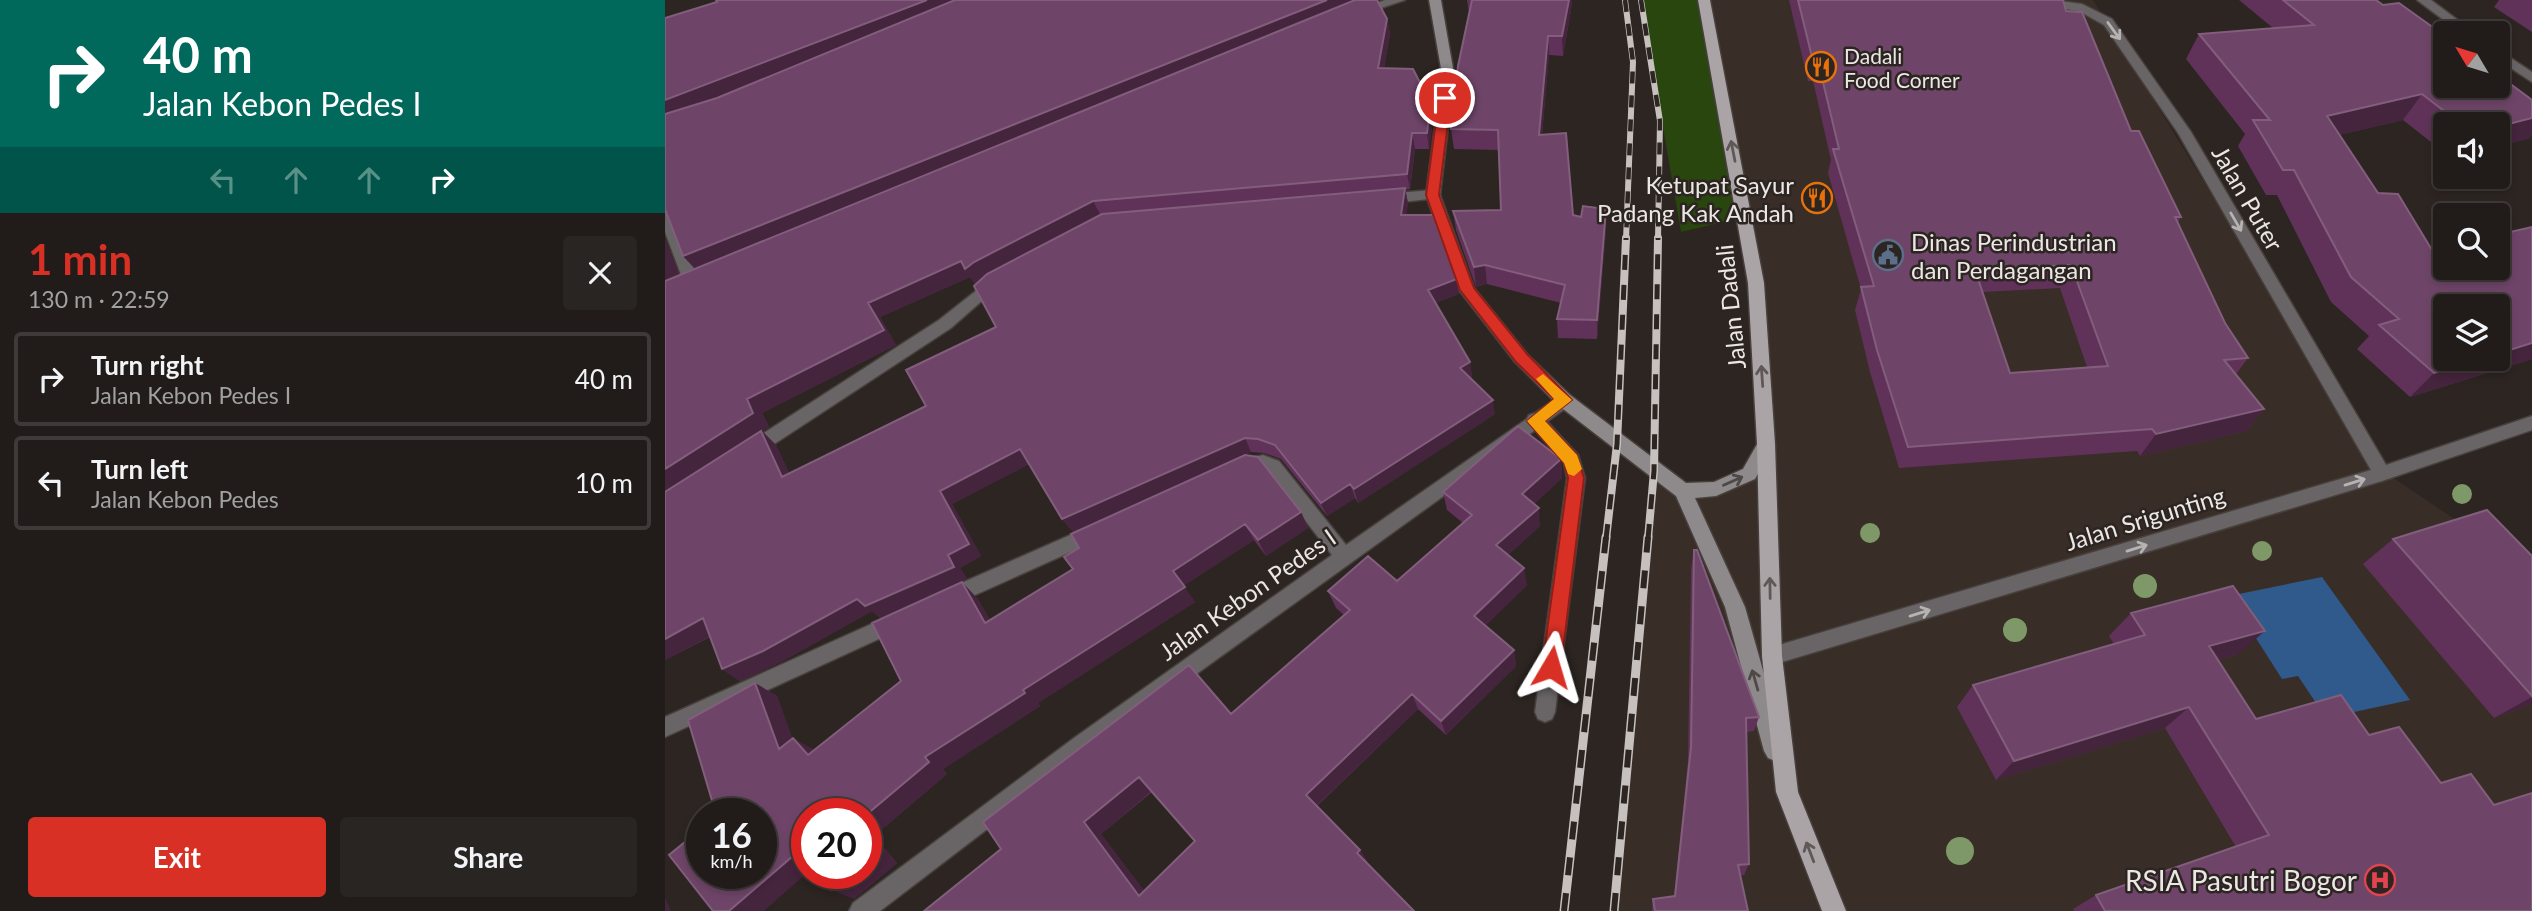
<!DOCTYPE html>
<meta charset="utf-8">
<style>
:root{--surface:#211c1a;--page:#292523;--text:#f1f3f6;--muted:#a2a1a2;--line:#3e3a39;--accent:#d93025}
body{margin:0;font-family:Lato,sans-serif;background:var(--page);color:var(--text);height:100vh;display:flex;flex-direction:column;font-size:26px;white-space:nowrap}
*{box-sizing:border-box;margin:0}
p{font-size:23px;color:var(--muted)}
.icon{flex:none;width:38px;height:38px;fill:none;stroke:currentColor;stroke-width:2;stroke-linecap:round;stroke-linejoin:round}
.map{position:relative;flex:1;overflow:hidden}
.sheet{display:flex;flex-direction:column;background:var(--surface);width:665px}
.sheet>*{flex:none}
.guide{background:#00695c;color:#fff;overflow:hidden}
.needle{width:46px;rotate:308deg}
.controls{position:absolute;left:1768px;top:21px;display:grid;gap:14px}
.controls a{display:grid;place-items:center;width:77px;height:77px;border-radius:7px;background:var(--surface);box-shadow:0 4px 10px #0003,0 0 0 2px var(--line);font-size:35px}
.speed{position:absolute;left:21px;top:798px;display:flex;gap:14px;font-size:35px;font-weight:700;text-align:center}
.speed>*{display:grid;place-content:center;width:91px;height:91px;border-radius:50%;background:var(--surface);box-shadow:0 4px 10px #0003,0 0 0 2px var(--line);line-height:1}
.speed small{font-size:18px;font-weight:400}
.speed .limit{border:10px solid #d22;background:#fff;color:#111}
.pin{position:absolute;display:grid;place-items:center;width:60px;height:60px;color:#fff;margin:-30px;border:4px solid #fff;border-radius:50%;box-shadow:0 2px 7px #0007}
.me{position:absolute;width:77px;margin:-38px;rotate:7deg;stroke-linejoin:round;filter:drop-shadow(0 0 5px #0008)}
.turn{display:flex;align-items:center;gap:24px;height:147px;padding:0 28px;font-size:32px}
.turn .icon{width:91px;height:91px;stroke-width:2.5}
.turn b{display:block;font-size:49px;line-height:60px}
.lanes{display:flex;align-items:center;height:66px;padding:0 28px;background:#0003;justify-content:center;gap:35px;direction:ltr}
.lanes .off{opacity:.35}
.round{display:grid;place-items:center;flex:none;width:74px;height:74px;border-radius:7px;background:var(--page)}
.head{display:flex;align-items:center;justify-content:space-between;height:119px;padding:0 28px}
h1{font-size:42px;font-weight:700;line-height:52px;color:var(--accent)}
.primary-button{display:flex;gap:14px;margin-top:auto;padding:14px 28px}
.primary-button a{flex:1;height:80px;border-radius:7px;background:var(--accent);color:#fff;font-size:28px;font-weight:700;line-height:80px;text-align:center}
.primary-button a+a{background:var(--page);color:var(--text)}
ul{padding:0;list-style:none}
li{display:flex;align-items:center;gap:21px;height:94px;margin:0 14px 10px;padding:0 14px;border:4px solid var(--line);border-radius:7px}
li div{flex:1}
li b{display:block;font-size:26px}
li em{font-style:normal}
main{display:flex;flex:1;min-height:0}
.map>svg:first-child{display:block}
.built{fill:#392d27}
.green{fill:#28460d}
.water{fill:#2f5a8b}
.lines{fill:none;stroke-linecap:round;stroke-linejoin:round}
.service-casing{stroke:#47403d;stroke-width:3}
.minor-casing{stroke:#47403d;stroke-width:3}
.secondary-casing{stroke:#47403d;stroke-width:3}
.primary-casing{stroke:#47403d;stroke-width:3}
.service{fill:#696567;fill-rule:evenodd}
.minor{fill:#696567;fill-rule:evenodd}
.secondary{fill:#8e898b;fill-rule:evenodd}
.primary{fill:#aba4a7;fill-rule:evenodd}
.rail-far2-casing{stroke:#c6c1be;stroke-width:6}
.rail-far1-casing{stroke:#c6c1be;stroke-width:8}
.rail-casing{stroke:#c6c1be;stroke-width:9}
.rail-far2{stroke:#2c2522;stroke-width:4.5;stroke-dasharray:12;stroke-linecap:butt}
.rail-far1{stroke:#2c2522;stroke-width:5;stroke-dasharray:15;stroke-linecap:butt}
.rail{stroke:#2c2522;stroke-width:6;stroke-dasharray:18;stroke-linecap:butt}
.tree{fill:#7f9868}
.wall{fill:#603259;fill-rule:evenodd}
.shaded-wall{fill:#45243d}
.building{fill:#6e4568;stroke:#825e7c;stroke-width:2;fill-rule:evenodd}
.oneway{stroke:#b7b3b2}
.oneway2{stroke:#5f5857}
.oneway3{stroke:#4e4847}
.route{fill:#d93025;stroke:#8d1f18;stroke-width:2}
.slow{fill:#f59e0b}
.labels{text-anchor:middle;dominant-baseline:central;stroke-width:5;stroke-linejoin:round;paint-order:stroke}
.far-poi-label{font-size:21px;fill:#ebe7e4;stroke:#2c2522;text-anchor:start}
.poi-label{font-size:24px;fill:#ebe7e4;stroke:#2c2522;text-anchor:end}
.street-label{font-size:24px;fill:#ebe7e4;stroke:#2c2522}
.near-poi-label{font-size:28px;fill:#ebe7e4;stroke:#2c2522;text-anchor:end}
</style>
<main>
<section class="sheet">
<div class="guide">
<div class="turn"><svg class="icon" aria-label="right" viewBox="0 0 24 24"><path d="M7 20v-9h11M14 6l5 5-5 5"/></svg><div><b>40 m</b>Jalan Kebon Pedes I</div></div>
<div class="lanes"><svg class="icon off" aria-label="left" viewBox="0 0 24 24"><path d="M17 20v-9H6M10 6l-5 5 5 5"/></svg><svg class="icon off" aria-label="ahead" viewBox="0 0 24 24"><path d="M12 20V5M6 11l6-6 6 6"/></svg><svg class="icon off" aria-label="ahead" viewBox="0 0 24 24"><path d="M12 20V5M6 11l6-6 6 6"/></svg><svg class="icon" aria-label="right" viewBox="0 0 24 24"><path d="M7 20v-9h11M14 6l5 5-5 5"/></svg></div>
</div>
<div class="head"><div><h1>1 min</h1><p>130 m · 22:59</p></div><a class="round"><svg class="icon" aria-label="close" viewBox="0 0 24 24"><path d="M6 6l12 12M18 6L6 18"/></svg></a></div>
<ul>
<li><svg class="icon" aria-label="right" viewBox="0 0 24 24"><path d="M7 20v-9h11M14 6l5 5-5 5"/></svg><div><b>Turn right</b><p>Jalan Kebon Pedes I</p></div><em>40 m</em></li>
<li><svg class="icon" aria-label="left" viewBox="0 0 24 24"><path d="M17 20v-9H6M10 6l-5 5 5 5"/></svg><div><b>Turn left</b><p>Jalan Kebon Pedes</p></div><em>10 m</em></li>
</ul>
<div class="primary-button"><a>Exit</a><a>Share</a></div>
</section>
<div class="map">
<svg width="1867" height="911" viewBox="0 0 1867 911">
<rect width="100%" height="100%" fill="#2c2522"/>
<!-- built -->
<path class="built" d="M1039,0H1428L1712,467L1794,522L1867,607V911H949L989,471L1017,491L1084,474L1101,444L1056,90Z"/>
<!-- green -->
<path class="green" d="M976,0H1039L1080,217L1016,232Z"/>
<!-- water -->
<path class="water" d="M1657,577L1745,700L1661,718L1633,676L1617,679L1564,596Z"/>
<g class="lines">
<!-- service casing -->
<g class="service-casing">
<path id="service" d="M870,413L876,415L913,455L920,478L890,712L887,719L880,722L873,719L870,712L902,478L899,463L861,420L864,415Z"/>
</g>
<!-- minor casing -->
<g class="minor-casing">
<path id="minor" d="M720,0H740L710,10L704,6Z
M1359,0H1388L1417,4L1447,19L1526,132L1721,465L1867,416V430L1717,481L1107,665L1100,663L1097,656L1100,649L1107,647L1706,470L1513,133L1439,25L1414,11L1365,4Z
M1752,0H1766L1810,33H1796Z
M1832,49L1867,72V82L1832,59Z
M768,190L775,195L773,198L719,204L712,199L719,194Z
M0,208L7,213L35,283L32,287L27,288L19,283L0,232Z
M331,275L339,280L336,284L286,328L91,456H79L76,451L79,446L274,320Z
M899,393L907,400L905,405L423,752L215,911H184L188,903L409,738L667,555L602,471C590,467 580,477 568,473L565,468L568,463L598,455L614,461L681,545Z
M430,524L437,526L439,532L437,538L290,604L283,607L276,604L273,598L276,592Z
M233,612L240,615L243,621L240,627L0,737V717Z"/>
</g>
<!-- secondary casing -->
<g class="secondary-casing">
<path id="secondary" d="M764,0H776L789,74L775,195L809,288L862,354L905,395L1021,483L1049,482L1078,469L1095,439H1107L1110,444L1090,479L1051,496L1030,498L1080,607L1121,751L1117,758L1110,761L1103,758L1099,751L1060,607L1011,496L893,405L850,362L794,290L761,195L777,74Z"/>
</g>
<!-- primary casing -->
<g class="primary-casing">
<path id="primary" d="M1033,0H1045L1099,283L1110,444L1117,656L1133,792L1181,911H1157L1111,792L1097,656L1092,444L1083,283Z"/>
</g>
<!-- service -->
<use href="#service" class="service"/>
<!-- minor -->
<use href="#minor" class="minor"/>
<!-- secondary -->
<use href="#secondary" class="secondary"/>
<!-- primary -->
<use href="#primary" class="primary"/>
<!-- rail-far2 casing -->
<g class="rail-far2-casing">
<path id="rail-far2" d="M960,0L968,62L961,240
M976,0L995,121L993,240"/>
</g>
<!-- rail-far1 casing -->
<g class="rail-far1-casing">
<path id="rail-far1" d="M941,539L952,444L961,238
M983,539L989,471L993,238"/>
</g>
<!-- rail casing -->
<g class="rail-casing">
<path id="rail" d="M899,911L941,537
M949,911L983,537"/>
</g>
<!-- rail-far2 -->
<use href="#rail-far2" class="rail-far2"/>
<!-- rail-far1 -->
<use href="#rail-far1" class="rail-far1"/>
<!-- rail -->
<use href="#rail" class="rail"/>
</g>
<!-- trees -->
<g class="tree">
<circle cx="1797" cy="494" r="10"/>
<circle cx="1205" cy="533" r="10"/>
<circle cx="1597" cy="551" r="10"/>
<circle cx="1480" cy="586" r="12"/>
<circle cx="1350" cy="630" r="12"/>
<circle cx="1295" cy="851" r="14"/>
</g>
<!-- wall -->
<path class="wall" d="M802,0H907L906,10L898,56L884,55L877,135L908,215L941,229L932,339L893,338L892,319L896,303L822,284L811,287L791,230L788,211L836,210L833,150L789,149L786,129L804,13Z
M1124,0H1398L1401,11L1466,131L1516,217L1513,222L1560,323L1583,358L1571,374L1599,409L1581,431L1475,456L1472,451L1234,468L1205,372L1190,310L1196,289L1163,173L1166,160L1148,81H1143ZM1395,288L1422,367L1345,373L1317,292Z
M1574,0H1711L1864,139L1832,124H1780V153L1738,120L1674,135L1713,193L1867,359L1745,397L1692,349L1704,336L1666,302L1612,195H1601L1573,146L1580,134L1521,59L1534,34L1608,28Z
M1834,0H1867V32L1829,7Z
M722,19L725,34L719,68L768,119L764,149H750L745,189L740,190L743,203L741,215L792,279L794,294L770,303L805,362L807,377L805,378L830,414L693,503L690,498L662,516L616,459L599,453L586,452L408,532L397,519L364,464L287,504L316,556L295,568L302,579L215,618L207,611L116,662L75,681L57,669L45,637L0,660V239L14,275L30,268L18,256ZM305,277L310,284L331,327L261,406L124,473L111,445L97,431L104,427L97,413L231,345L215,317Z
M896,459L897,478L869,504L875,526L843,555L862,585L820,626L849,650L851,666L781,735L753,709L652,806L695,850L702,861L701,862L749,911H259L566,714L679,615L671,608L663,591L732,581L798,523L782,510L778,492ZM487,792L530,841L479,891L436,834Z
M636,512L643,528L601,556L589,540L518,586L530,602L373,703L375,706L278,769L282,774L209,836L232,863L189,899L201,814L37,873L90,683L112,696L127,738L149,750L236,681L312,598L325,620L408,569Z
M1728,539L1867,556V704L1829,718L1698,564Z
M1029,550L1094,717L1089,731L1081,732L1084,864L1079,875H1075L1083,911H987V909L988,899L1009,896L1023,761L1026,568Z
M1466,613L1573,654L1552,660L1591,719L1704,735L1867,911H1409L1408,909L1431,895L1571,847L1500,728L1331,780L1292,707L1308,685L1449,644L1444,636Z"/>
<!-- shaded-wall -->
<path class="shaded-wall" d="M262,0H310L0,121V100Z
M662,0H691L32,271L18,256Z
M904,0H907L906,10L898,56L897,36Z
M722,19L725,34L716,83L713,68Z
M883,36L884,55L875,155L874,135Z
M1757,94L1738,120L1645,142L1662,116Z
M766,104L768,119L764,149L762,133Z
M1867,118V135L1864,139L1832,147V127Z
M747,133L750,149L745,189L742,174Z
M740,188L743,203L739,231L736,215Z
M428,201L436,216L310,284L305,277L215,317L231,345L97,413L104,427L97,431L111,445L132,490L0,494V469L82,399L203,303L296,261L309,262Z
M941,209V229L932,339V320Z
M0,239L15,278L0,286Z
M820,265L822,284L811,287L809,267Z
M792,279L794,294L765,305L763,290Z
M1867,343V359L1745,397L1769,373L1815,359H1832V354Z
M805,362L807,377L797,383L795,368Z
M828,400L830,414L693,503L689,489Z
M1599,409L1581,431L1475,456L1491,434Z
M580,438L586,452L408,532L397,519Z
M355,449L366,463L287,504L316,556L295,568L302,579L215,618L207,611L116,662L75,681L57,669L192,599L283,555L275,491Z
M896,459L897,478L859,513L857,494Z
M685,484L690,498L662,516L656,503Z
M874,508L875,526L834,563L831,545Z
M636,512L643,528L601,556L593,540Z
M580,524L589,540L518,586L508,571Z
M859,568L862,585L813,633L809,616Z
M297,582L312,598L335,638L320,623Z
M520,587L530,602L373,703L375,706L278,769L282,774L209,836L232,863L189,899L167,890L187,873H201V815L260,757L358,690Z
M38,618L57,630L0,660V639Z
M1600,631L1573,654L1519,669L1544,646Z
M849,650L851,666L781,735L776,721Z
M90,683L112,696L136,761L114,749Z
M747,694L753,709L650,807L641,795Z
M1867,697V704L1829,718Z
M1524,707L1500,728L1331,780L1349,761Z
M128,738L149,750L143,755Z
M474,777L488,790L436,834L490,906L474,896L419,822Z
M135,850L142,853V873L99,911H64Z
M695,850L702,861L699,864L692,853Z
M0,897L6,911H0Z"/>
<!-- building -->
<path class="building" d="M51,0H262L0,100V18L52,2Z
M290,0H662L18,256L0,209V114L52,98Z
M690,0H712L722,19L713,68L748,69L766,104L762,133H747L742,174L428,201L309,262L300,269L296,261L203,303L219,330L82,399L88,413L0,469V281Z
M807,0H904L897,36H883L874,135L901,133L908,215L916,217L918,206L941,209L932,320L892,319L900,285L820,265L809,267L788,211L836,210L833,130L786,129L793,66Z
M1133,0H1398L1401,11L1417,12L1466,131H1474L1516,217H1510L1560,323L1583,358L1559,360L1599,409L1491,434L1487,429L1243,447L1212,350L1196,287L1209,286L1168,149H1174L1152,57H1147ZM1406,265L1443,366L1345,373L1310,270Z
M1618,0H1711L1718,5L1734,3L1780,36V86H1832V74L1867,100V118L1832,127V124H1796L1757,94L1662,116L1713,193L1733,194L1767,250L1780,247V268H1832V235L1867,227V343L1832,354V306H1780V359H1815L1769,373L1714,325L1734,319L1686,277L1629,170H1618L1588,120H1605L1534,34L1649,25Z
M740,188L736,215H768L792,279L763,290L805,362L795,368L828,400L689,489L685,484L656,503L610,445L593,439L580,438L397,519L355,449L275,491L304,544L283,555L289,567L200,606L192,599L98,651L57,669L38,618L0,639V492L96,431L117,477L261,406L241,370L331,327L309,286L322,274L437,214Z
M853,426L896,459L857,494L874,508L831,545L859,568L809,616L849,650L776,721L747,694L641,795L695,850L692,853L749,911H259L336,849L318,822L524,665L566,714L685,610L663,591L703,556L732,581L807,515L778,492ZM474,777L530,841L474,896L419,822Z
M580,455L593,457L636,512L593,540L580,524L508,571L520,587L358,690L360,693L260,757L264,762L201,815V814H142V858L135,850L64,911H48L4,855L37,828V873H96V814H51L23,720L90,683L114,749L128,738L143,755L236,681L207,623L297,582L320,623L408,569L399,557L414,548L406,534Z
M1822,510L1867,556V696L1728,539Z
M1029,550H1032L1094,717L1081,718L1084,864L1073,865L1083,911H990L988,899L1010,896L1026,747Z
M1568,586L1600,631L1544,646L1591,719L1676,695L1704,735L1734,727L1776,783L1806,774L1829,805L1867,793V911H1440L1431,895L1604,835L1524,707L1349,761L1308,685L1480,635L1466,613Z
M201,841L212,853L201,862Z
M154,873H187L167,890Z"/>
<!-- one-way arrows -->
<defs><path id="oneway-shaft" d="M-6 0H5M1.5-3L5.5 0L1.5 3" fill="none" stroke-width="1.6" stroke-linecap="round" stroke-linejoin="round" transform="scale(1.75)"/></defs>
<g class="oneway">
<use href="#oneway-shaft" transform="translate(1449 31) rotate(54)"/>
<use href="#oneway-shaft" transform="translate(1571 222) rotate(60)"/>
<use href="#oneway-shaft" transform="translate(1690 482) rotate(-17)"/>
<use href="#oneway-shaft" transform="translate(1472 548) rotate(-17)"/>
<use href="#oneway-shaft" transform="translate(1255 613) rotate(-17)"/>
</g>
<g class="oneway2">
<use href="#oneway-shaft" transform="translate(1068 151) rotate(-101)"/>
<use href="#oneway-shaft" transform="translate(1097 376) rotate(-94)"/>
<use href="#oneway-shaft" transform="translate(1105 588) rotate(-91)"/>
<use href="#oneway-shaft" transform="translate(1145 852) rotate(-111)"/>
</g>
<g class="oneway3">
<use href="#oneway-shaft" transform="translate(1068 481) rotate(-24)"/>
<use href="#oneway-shaft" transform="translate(1090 680) rotate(-106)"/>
</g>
<!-- route -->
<path class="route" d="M780,94L786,98L774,195L809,288L862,354L907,400L880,421L912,455L919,478L896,667L893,673L886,675L880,673L877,667L903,478L899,463L862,421L889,399L851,362L795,290L761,195L774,98Z"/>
<!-- slow -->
<path class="slow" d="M878,374L907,400L880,421L912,455L917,469L909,476L903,474L899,463L862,421L889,399L871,379Z"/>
<!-- icons -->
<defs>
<g id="restaurant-ring" transform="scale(1.575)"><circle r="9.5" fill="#2c2522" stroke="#e8710a" stroke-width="1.5"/><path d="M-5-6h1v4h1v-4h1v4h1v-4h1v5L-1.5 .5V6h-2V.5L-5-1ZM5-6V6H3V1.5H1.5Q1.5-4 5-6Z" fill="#e8710a"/></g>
<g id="civic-ring" transform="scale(1.575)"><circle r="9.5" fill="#2c2522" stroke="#5c6f8a" stroke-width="1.5"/><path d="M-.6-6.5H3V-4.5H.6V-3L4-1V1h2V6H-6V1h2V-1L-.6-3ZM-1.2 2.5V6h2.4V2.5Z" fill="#5c6f8a"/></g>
<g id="hospital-ring" transform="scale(1.575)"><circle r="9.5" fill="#2c2522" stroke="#e0444e" stroke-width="1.5"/><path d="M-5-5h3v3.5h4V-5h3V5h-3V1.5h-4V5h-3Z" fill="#e0444e"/></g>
</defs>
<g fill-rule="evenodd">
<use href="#restaurant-ring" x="1156" y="67"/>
<use href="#restaurant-ring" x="1152" y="198"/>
<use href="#civic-ring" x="1223" y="255"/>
<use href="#hospital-ring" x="1715" y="880"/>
</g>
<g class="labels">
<!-- far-poi labels -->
<g class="far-poi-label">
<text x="1179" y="55">Dadali<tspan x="1179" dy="24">Food Corner</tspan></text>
</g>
<!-- poi labels -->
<g class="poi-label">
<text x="1129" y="184">Ketupat Sayur<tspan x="1129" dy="28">Padang Kak Andah</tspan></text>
<text x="1246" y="241" text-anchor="start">Dinas Perindustrian<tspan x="1246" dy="28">dan Perdagangan</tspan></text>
</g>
<!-- street labels -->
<g class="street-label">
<text transform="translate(1583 198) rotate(60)">Jalan Puter</text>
<text transform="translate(1065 307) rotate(-96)">Jalan Dadali</text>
<text transform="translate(1480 518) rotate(-17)">Jalan Srigunting</text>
<text transform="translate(582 594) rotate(-35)">Jalan Kebon Pedes I</text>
</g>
<!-- near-poi labels -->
<g class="near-poi-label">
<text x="1692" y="880">RSIA Pasutri Bogor</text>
</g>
</g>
</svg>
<div class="controls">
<a><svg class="needle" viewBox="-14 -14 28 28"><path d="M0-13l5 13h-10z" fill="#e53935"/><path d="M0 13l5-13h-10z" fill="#a2a1a2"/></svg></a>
<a><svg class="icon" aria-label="sound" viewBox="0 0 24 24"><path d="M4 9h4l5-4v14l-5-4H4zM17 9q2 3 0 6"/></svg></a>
<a><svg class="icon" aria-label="search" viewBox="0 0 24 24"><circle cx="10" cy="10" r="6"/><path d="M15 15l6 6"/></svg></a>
<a><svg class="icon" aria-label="layers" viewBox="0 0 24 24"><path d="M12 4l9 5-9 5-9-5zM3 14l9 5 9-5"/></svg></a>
</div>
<div class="speed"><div>16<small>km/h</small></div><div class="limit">20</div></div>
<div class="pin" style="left:780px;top:98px;background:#d93025"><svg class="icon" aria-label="arrive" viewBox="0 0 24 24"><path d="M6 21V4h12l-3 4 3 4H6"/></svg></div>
<svg class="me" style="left:886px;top:667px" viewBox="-20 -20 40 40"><path d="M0-17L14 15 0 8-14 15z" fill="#d93025" stroke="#fff" stroke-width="4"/></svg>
</div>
</main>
